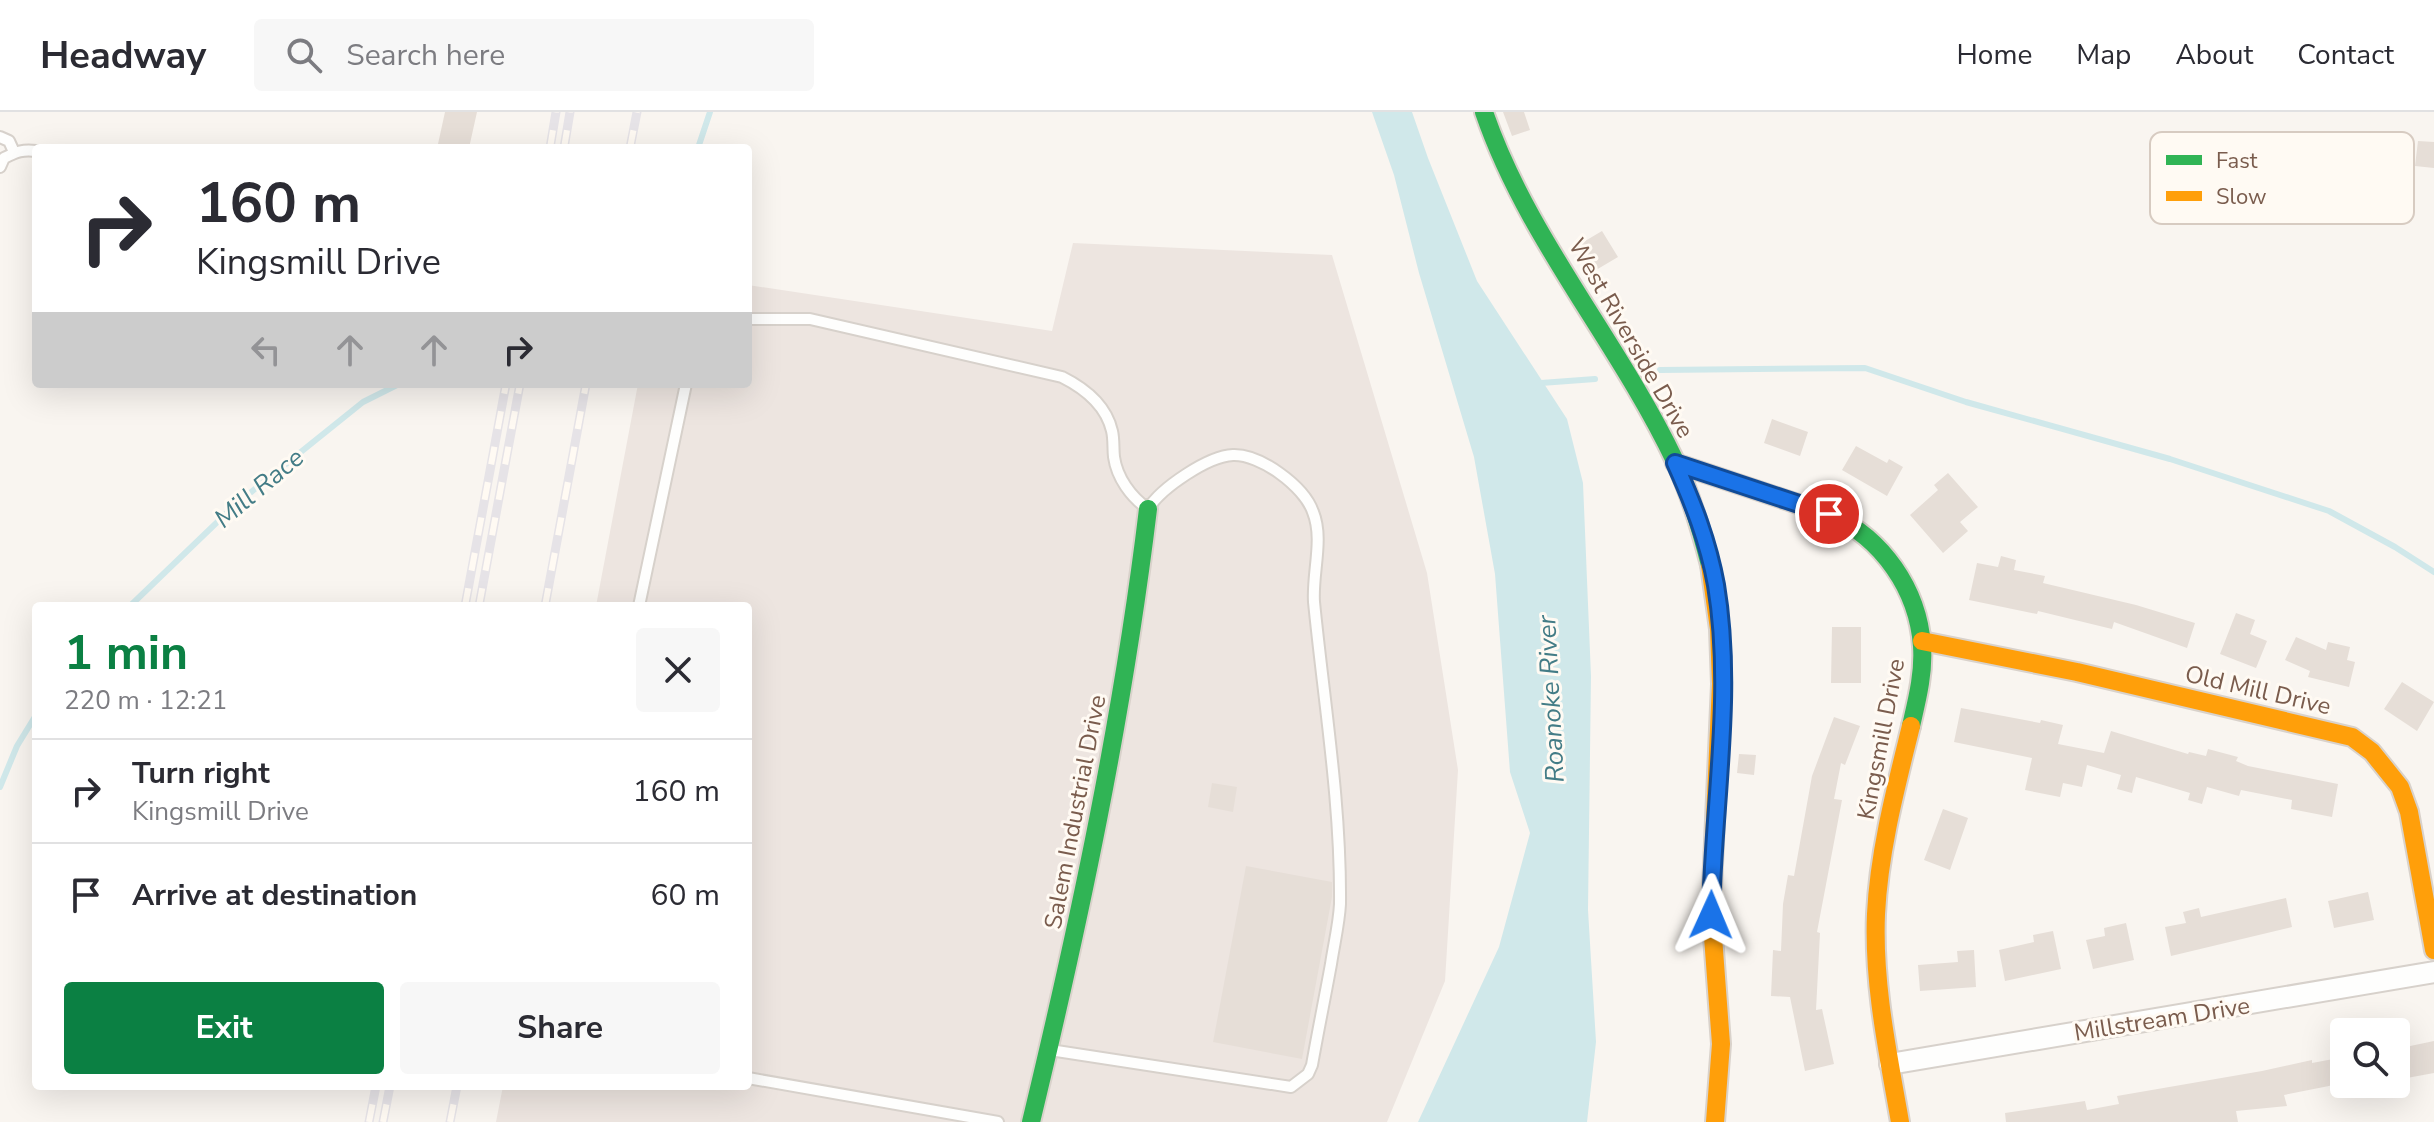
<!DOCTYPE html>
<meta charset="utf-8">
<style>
:root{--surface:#fff;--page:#f7f7f7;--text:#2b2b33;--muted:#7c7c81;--line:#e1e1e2;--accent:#0b8043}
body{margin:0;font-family:"Nunito Sans",sans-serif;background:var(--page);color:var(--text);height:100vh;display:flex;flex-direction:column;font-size:30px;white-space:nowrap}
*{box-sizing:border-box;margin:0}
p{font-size:26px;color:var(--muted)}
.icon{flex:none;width:44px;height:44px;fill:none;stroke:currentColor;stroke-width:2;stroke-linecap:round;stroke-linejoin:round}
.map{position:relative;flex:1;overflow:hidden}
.sheet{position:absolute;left:32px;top:490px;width:720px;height:488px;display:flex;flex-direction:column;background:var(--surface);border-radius:8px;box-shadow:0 8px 32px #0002}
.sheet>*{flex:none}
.guide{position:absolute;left:32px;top:32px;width:720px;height:244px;border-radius:8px;box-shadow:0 8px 32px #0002;background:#fff;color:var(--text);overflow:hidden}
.buttons{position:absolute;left:2330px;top:906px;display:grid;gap:16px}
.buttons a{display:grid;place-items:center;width:80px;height:80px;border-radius:8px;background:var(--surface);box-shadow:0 8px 32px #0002;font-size:40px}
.pin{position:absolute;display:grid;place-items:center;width:68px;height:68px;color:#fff;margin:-34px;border:4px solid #fff;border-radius:50%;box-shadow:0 2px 8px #0007}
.me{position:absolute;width:88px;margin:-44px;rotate:1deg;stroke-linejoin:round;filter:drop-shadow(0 0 6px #0008)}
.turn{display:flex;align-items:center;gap:28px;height:168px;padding:0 32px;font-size:36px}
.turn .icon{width:104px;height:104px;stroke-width:2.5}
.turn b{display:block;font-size:56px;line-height:68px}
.lanes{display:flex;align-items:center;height:76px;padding:0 32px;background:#0003;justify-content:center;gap:40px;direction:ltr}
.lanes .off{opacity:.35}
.round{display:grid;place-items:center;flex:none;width:84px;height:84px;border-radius:8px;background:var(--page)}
.headline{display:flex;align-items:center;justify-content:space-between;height:136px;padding:0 32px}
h1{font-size:48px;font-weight:700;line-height:60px;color:var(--accent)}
.action{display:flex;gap:16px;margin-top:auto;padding:16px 32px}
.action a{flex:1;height:92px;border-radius:8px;background:var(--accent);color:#fff;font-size:32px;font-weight:700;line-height:92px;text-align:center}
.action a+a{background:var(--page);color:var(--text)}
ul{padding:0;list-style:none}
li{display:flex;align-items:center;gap:24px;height:104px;padding:0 32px;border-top:2px solid var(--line)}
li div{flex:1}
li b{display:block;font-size:30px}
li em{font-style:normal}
header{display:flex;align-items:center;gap:48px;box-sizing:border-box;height:112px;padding:0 40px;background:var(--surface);border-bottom:2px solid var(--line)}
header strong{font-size:38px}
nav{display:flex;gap:44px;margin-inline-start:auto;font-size:28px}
.search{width:560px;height:72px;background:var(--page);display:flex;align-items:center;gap:20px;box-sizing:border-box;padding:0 28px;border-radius:8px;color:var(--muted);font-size:30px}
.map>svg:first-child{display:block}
.industrial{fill:#ede5e0}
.water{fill:#d0e8ea}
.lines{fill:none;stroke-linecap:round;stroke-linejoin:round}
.stream{stroke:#d0e8ea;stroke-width:6}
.building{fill:#e6ded7}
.lane-casing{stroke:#d7d1cb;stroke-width:14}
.street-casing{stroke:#d7d1cb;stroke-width:24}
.fast-casing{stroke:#d9d2cb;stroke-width:22}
.slow-casing{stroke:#d9d2cb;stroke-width:22}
.lane{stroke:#fefefd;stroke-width:10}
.street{stroke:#fefefd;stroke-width:20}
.fast{stroke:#30b455;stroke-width:18}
.slow{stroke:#ff9f0a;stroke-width:18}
.rail-casing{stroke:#e6e3e7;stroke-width:9}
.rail{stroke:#fffaf3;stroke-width:6;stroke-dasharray:18;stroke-linecap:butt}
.route-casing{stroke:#114b97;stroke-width:20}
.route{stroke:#1a73e8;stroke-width:14}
.labels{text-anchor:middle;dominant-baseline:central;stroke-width:6;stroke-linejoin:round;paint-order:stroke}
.street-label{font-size:24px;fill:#7a5c4d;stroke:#fffaf3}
.water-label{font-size:26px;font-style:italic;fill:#437c86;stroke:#fffaf3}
.key{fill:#fffaf3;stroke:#d7cbc1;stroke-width:2}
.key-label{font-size:22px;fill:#7a5c4d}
</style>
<header>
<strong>Headway</strong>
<div class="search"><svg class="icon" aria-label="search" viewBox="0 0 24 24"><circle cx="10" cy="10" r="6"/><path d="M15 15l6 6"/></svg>Search here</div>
<nav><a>Home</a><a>Map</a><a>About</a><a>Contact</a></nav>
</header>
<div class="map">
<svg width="2434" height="1010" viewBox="0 0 2434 1010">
<rect width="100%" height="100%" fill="#f9f5f0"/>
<!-- industrial -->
<path class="industrial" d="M1073,131L1332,143L1427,461L1458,658L1445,869L1387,1010H496L503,974H748V494H596L638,272H748V173L1052,219Z"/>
<!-- water -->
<path class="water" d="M1372,0H1412L1428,46L1477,169L1567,307L1583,371L1591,564L1588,798L1596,930L1587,1010H1418L1499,835L1530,721L1510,660L1495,462L1474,345L1419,161L1394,63Z"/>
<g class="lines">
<!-- stream -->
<path class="stream" d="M698,36L710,0
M1660,258L1865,256L1966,290L2170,347L2329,399L2395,435L2434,460
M1536,275L1541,271L1595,267
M130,494L235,393L363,290L399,272
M0,675L17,634L36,603"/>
</g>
<!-- building -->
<path class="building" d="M445,0H477L469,36L438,32Z
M1503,0H1524L1530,18L1512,24Z
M2418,29L2434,30V56L2415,54Z
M1602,119L1618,145L1596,158L1580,132Z
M1772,307L1808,320L1800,344L1764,331Z
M1856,334L1887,351L1889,347L1903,355L1887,384L1842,358Z
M1948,361L1978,395L1960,410L1968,419L1943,441L1910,403L1938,378L1934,373Z
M2001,444L2016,448L2014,458L2045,464L2043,471L2136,493L2195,511L2187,536L2114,510L2112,517L2038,499L2037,502L1969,488L1977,451L1998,455Z
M2236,501L2255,508L2250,522L2267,529L2256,556L2220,542Z
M1832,515H1861V571H1831Z
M2296,525L2326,538L2328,530L2350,535L2347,548L2355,550L2349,575L2308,565L2310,559L2285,548Z
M2402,570L2434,590L2417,619L2384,597Z
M1961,596L2040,611L2041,608L2063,613L2058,632L2104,641L2111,619L2188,642L2189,640L2206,644L2208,637L2238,645L2236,649L2248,654L2338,672L2332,705L2291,697L2292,688L2241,678L2239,684L2207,675L2202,692L2188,688L2190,681L2136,665L2132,681L2117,677L2121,663L2087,653L2082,675L2063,671L2060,685L2025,678L2032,646L1954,630Z
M1834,605L1860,614L1845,653L1841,651L1834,687L1842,688L1817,820L1820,821L1816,898L1822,897L1834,952L1805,959L1790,885L1771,884L1773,838L1781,839L1783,792L1788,763L1794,764L1812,664Z
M1739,642L1756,643L1754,663L1737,661Z
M1212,671L1237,675L1233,700L1208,695Z
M1943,697L1968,706L1950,758L1924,748Z
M1246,754L1332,770V785L1302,947L1213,930Z
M2368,780L2374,808L2334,816L2328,789Z
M2286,786L2292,815L2171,844L2165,815L2186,811L2183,800L2199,796L2201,805Z
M2126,811L2134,848L2093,857L2086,828L2105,824L2104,816Z
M2053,819L2061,857L2005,869L1999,838L2034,830L2033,823Z
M1974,838L1976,875L1920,879L1918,853L1958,850L1957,839Z
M2434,929V961L2396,968V937Z
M2344,945V971L2284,983L2287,994L2236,999L2238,1010H2006L2005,1001L2085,989L2087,998L2119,992L2117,984L2262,959L2312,948V951Z"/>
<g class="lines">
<!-- lane casing -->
<g class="lane-casing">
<path id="lane" d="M0,25L9,29L14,40
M0,55L4,46C16,40 23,37 36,39
M748,207H810L1062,265C1084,276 1106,293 1112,319C1114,327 1113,336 1114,345C1117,366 1131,385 1148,397C1161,376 1208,344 1233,343C1260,342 1304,374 1313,400C1324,427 1312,461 1314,490C1324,591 1341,690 1340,792C1339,812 1334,832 1331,852C1325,885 1318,919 1312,953L1308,962L1291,975L1050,938
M639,494L686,272
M748,966L998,1010"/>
</g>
<!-- street casing -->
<g class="street-casing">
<path id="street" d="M1890,952L2434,860"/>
</g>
<!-- fast casing -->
<g class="fast-casing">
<path id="fast" d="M1484,0C1527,126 1618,229 1675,349C1691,383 1701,418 1710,453
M1675,351L1831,403C1882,426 1918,477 1922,534C1924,561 1917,588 1911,614
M1031,1010C1080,807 1123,604 1148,397"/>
</g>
<!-- slow casing -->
<g class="slow-casing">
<path id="slow" d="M1710,453L1719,517L1721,572L1711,798L1721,932L1715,1010
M1922,529L2077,560L2352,625L2372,640L2400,675L2409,700L2434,838
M1900,1010C1888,941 1873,872 1876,802C1879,739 1896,675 1911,614"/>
</g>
<!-- lane -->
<use href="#lane" class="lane"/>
<!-- street -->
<use href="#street" class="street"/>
<!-- fast -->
<use href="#fast" class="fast"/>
<!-- slow -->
<use href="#slow" class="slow"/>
<!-- rail casing -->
<g class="rail-casing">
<path id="rail" d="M550,36L556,0
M564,36L570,0
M630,36L637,0
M465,494L506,272
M479,494L520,272
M545,494L586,272
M369,1010L376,974
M383,1010L390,974
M450,1010L457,974"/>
</g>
<!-- rail -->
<use href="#rail" class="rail"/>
</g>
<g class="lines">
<!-- route casing -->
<g class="route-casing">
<path id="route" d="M1711,803C1713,694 1734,581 1716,473C1708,429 1693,391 1675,351L1829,402"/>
</g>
<!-- route -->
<use href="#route" class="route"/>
</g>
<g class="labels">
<!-- street labels -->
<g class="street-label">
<text transform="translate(1631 226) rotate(60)">West Riverside Drive</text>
<text transform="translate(2258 578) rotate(13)">Old Mill Drive</text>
<text transform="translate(1881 627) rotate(-79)">Kingsmill Drive</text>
<text transform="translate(1075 700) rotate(-79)">Salem Industrial Drive</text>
<text transform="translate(2162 907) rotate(-9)">Millstream Drive</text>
</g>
<!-- water labels -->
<g class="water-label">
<text transform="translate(259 376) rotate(-40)">Mill Race</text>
<text transform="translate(1551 587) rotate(-93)">Roanoke River</text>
</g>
</g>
<!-- legend -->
<rect x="2150" y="20" width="264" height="92" rx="12" class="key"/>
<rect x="2166" y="43" width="36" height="10" fill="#30b455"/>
<rect x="2166" y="79" width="36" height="10" fill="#ff9f0a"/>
<g class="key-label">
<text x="2216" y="56">Fast</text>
<text x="2216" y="92">Slow</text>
</g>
</svg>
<div class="buttons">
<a><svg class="icon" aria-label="search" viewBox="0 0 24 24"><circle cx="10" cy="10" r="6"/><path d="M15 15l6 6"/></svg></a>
</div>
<div class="pin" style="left:1829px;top:402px;background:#d93025"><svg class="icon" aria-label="arrive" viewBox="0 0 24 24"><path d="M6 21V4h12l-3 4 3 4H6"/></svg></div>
<svg class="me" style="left:1711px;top:803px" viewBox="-20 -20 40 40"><path d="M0-17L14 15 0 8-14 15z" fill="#1a73e8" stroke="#fff" stroke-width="4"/></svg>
<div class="guide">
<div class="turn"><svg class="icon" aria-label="right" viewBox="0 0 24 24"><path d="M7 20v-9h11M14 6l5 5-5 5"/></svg><div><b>160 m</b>Kingsmill Drive</div></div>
<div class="lanes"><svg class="icon off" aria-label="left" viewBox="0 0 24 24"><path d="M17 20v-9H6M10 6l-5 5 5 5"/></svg><svg class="icon off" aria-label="ahead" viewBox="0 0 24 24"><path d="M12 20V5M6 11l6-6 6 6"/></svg><svg class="icon off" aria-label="ahead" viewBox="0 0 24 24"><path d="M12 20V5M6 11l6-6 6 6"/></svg><svg class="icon" aria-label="right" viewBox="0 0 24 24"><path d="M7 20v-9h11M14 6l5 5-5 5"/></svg></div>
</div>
<section class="sheet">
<div class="headline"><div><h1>1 min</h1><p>220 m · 12:21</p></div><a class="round"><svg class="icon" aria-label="close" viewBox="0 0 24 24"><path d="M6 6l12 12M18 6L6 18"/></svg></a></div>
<ul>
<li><svg class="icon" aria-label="right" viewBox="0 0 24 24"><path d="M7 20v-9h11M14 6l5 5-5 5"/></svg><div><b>Turn right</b><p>Kingsmill Drive</p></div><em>160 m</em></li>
<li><svg class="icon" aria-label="arrive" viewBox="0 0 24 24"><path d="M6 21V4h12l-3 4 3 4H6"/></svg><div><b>Arrive at destination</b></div><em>60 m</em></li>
</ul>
<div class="action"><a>Exit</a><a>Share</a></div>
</section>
</div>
